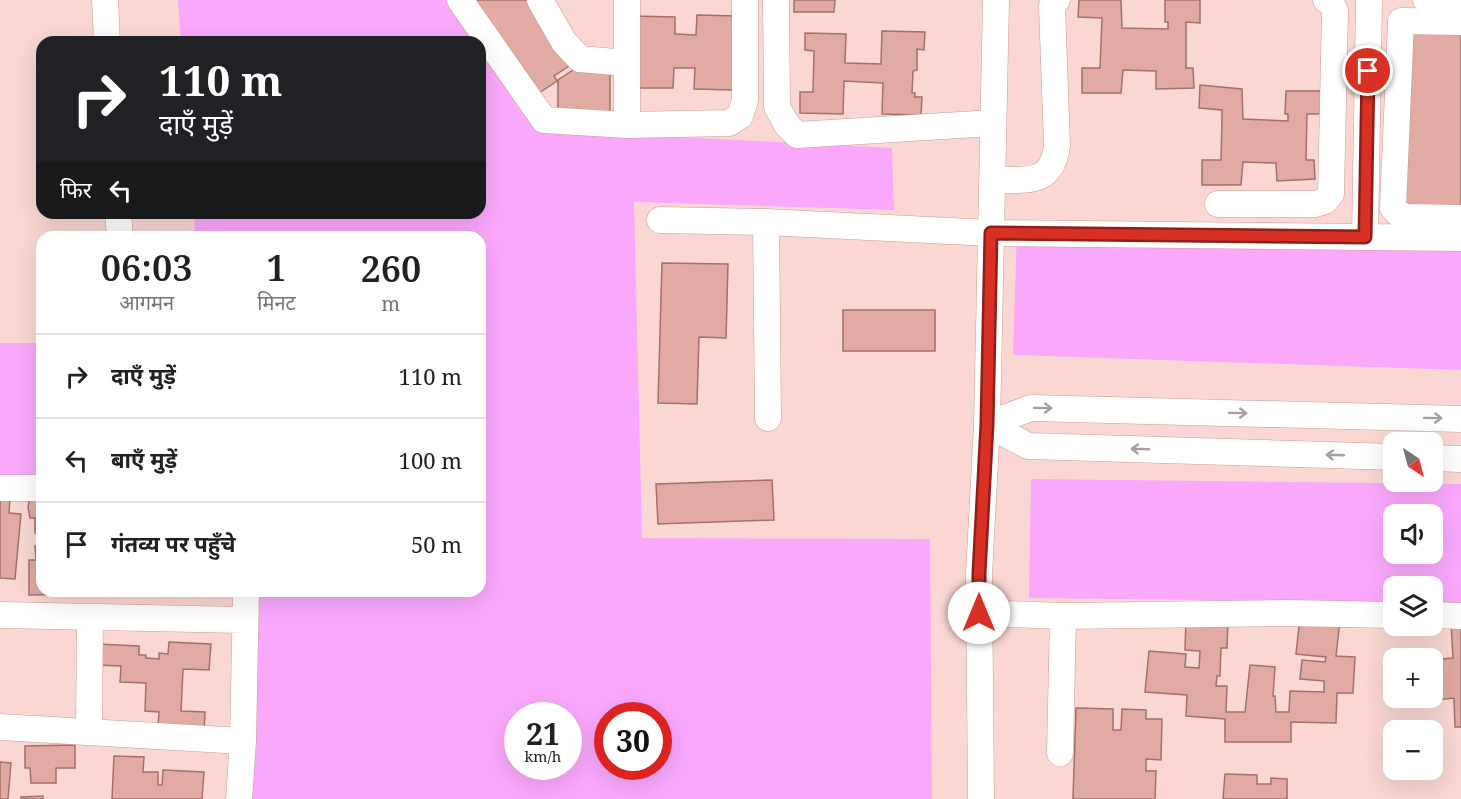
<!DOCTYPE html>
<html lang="hi">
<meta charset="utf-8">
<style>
:root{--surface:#fff;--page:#f6f6f6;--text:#202124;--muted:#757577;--line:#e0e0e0}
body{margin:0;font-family:"Noto Serif","Noto Sans Devanagari",serif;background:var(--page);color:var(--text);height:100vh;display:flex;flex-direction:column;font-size:22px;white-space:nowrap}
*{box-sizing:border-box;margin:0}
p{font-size:20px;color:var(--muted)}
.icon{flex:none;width:33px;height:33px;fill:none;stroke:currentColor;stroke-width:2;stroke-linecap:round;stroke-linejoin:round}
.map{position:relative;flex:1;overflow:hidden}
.panel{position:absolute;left:36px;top:231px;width:450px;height:366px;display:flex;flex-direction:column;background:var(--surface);border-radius:18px;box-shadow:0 6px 24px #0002}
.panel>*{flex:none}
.guide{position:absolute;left:36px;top:36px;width:450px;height:183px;border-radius:18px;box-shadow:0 6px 24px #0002;background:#202124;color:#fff;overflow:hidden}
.needle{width:39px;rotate:144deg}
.buttons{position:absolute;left:1383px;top:432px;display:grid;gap:12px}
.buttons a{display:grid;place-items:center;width:60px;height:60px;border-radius:12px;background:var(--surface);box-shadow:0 6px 24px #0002;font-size:30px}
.speed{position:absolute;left:504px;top:702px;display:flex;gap:12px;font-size:30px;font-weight:700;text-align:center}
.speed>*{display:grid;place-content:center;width:78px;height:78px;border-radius:50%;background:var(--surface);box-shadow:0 6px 24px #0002;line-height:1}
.speed small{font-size:15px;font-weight:400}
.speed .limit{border:9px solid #d22;background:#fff;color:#111}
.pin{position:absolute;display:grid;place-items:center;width:51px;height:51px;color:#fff;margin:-26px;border:3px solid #fff;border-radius:50%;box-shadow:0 2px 6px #0007}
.me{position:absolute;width:66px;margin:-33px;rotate:0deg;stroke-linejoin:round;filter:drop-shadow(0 0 4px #0008)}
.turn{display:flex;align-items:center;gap:21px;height:126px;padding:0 24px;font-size:27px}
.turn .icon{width:78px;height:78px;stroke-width:2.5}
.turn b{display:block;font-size:42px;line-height:51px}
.then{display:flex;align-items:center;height:57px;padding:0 24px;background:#0003;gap:12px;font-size:22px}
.eta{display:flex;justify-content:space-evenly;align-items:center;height:102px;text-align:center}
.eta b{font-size:36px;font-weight:600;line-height:42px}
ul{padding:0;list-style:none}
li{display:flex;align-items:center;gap:18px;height:84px;padding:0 24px;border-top:2px solid var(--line)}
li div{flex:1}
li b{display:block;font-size:22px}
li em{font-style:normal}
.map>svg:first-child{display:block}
.green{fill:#faa8fc;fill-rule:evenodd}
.building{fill:#e1aaa3;stroke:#a3706b;stroke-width:1.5}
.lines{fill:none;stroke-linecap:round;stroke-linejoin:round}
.minor-casing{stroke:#d09a94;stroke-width:27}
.minor{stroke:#fff;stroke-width:26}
.oneway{stroke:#a89e9d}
.route-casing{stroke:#8d1f18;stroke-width:15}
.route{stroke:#d93025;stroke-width:10}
</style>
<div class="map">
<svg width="1461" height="799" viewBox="0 0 1461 799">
<rect width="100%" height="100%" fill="#fad7d3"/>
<!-- green -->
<path class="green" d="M178,0H451L543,130L892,148L894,210L634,202L642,538L930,539L932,799H240L245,591H480V237H195L194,213H480V42H181ZM518,716H568V766H518ZM608,716H658V766H608Z
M1017,228L1461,243V370L1013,355Z
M0,343H42V483H0Z
M1031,479L1461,484V603L1433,602L1432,586H1394L1393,602L1029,598ZM1394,514H1432V554H1394Z"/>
<!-- building -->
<path class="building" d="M467,0H528L572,64L554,76L557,81L533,97Z
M794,0H835L834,12H794Z
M1079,0H1121L1122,28L1168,29V22H1165V0H1200V23L1186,22V68H1193L1194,88L1156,89V71L1123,70L1121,93H1082V68H1100L1102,18L1078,17Z
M697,15L736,16L733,90L694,89L695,68H674L673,88H632L634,16L675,17V34L696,35Z
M1404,26H1461V206L1405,207Z
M882,31L925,32L924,50L917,49V70L913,71L912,93H915V97H922L921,115L882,114L883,83L844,81L843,114L800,113V92H813L814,51L805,50V33L846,34L845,63L881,64Z
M572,66L610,67V119H558V80L573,70Z
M1200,85L1242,89L1243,119L1288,121V114H1285L1286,91H1321L1320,114H1307L1306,160H1314L1315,179L1277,181L1276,163L1243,162L1241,185H1202V160H1221L1222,119V110L1199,108Z
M662,263L728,264L726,338L699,337L697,404L658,403Z
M843,310H935V351H843Z
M772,480L774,520L658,524L656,484Z
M30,496H42V533H35V518H30L28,507Z
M0,497L10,498L9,513L21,514L15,579L0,578Z
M35,546H42V591H86V594L29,595V560H36Z
M1300,617L1340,620L1336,656L1355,657L1353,693H1337L1336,723L1291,722V742H1225V719L1186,716L1187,695L1145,692L1149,651L1186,654L1185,667L1199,668L1200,651L1185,650L1186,619L1228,621L1227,648H1221L1220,676H1217L1216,686H1227L1226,712H1245L1250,665L1275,667L1273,696H1275L1276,712H1289L1290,691L1324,692V681L1300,679L1302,660L1325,662L1326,657L1296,654Z
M1461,622V727H1455L1454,698L1436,700V689H1432V660L1453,658L1451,623Z
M169,642L211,644L209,670L183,669L181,711L205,712L204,735L158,726L159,712L145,711L146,683L120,682L121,666L95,665L97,644L139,646V655H146V658L159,659V653L168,654Z
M1076,708L1113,709V730H1121L1122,709L1146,710V719H1162L1161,760L1146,759V771H1156L1155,799H1073Z
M75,745V768H56V783H31L30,768H25V746Z
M114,756L144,757L143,772H158V785H162L163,770L204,772L202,799H112Z
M0,762L11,763L8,799H0Z
M1225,774L1257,775V784H1271V778L1287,779V799H1223Z
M43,796V799H21V797Z"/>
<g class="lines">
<!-- minor casing -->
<g class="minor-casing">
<path id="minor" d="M105,0L107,42
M460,0L544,120L627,125L729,123L740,116L745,100V0
M540,0L564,42L580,59L627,63
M776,0L777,107L787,125L797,135L993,123
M1426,0L1461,1
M1461,22L1401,21L1393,208L1398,213L1405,217L1461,218
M627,125V0
M993,180C1026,179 1052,187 1057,145L1052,6L1057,0
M1218,204H1315L1325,201L1331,194L1335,11L1331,2L1326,0
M118,213L120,237
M660,220L766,222L991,233L1461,238
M766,222L768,418
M1365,237L1369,0
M987,424L1031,408L1461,419
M987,424L1028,446L1394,457
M1432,458L1461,459
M0,488H42
M979,613L1063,616L1060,753
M0,615L244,620
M1432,615L1461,616
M1063,616L1287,613L1394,615
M0,727L243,741
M89,732L90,617
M239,799L243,741L246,591
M981,799L979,574L987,424L996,0"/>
</g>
<!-- minor -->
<use href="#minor" class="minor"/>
</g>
<!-- one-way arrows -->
<defs><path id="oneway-shaft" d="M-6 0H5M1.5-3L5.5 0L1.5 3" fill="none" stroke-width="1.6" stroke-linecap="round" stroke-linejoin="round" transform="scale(1.5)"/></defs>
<g class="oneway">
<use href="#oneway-shaft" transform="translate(1043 408) rotate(1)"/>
<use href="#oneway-shaft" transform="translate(1238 413) rotate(1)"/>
<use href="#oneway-shaft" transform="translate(1433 418) rotate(1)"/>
<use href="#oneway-shaft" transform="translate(1140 449) rotate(-178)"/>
<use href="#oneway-shaft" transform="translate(1335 455) rotate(-178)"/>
</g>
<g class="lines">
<!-- route casing -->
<g class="route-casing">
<path id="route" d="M979,613V573L987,424L991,233L1365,237L1368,71"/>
</g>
<!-- route -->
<use href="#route" class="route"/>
</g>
</svg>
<div class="buttons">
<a><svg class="needle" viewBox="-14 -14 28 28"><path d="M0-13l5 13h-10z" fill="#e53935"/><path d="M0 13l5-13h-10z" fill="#757577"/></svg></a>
<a><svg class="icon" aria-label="sound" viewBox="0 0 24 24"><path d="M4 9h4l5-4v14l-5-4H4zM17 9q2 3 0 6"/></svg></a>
<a><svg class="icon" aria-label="layers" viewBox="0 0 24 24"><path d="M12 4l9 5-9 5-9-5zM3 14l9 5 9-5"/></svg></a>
<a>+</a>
<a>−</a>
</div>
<div class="speed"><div>21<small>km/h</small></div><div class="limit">30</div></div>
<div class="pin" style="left:1368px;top:71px;background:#d93025"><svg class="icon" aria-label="arrive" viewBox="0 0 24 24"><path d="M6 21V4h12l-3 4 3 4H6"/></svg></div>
<svg class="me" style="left:979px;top:613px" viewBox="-20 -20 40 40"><circle r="19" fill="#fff"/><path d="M0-13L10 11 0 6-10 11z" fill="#d93025"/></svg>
<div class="guide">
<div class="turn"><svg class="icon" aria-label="right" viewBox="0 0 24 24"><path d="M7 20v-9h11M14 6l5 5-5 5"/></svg><div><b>110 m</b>दाएँ मुड़ें</div></div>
<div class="then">फिर<svg class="icon" aria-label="left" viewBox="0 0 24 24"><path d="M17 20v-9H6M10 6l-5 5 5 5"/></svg></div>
</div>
<section class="panel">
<div class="eta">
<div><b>06:03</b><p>आगमन</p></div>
<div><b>1</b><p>मिनट</p></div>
<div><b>260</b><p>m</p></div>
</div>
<ul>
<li><svg class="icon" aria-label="right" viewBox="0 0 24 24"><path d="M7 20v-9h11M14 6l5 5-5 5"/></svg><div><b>दाएँ मुड़ें</b></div><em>110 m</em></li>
<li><svg class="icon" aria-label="left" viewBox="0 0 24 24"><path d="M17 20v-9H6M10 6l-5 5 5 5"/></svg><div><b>बाएँ मुड़ें</b></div><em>100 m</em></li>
<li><svg class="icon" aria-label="arrive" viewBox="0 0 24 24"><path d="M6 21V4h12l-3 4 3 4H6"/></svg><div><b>गंतव्य पर पहुँचे</b></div><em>50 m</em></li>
</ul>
</section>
</div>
